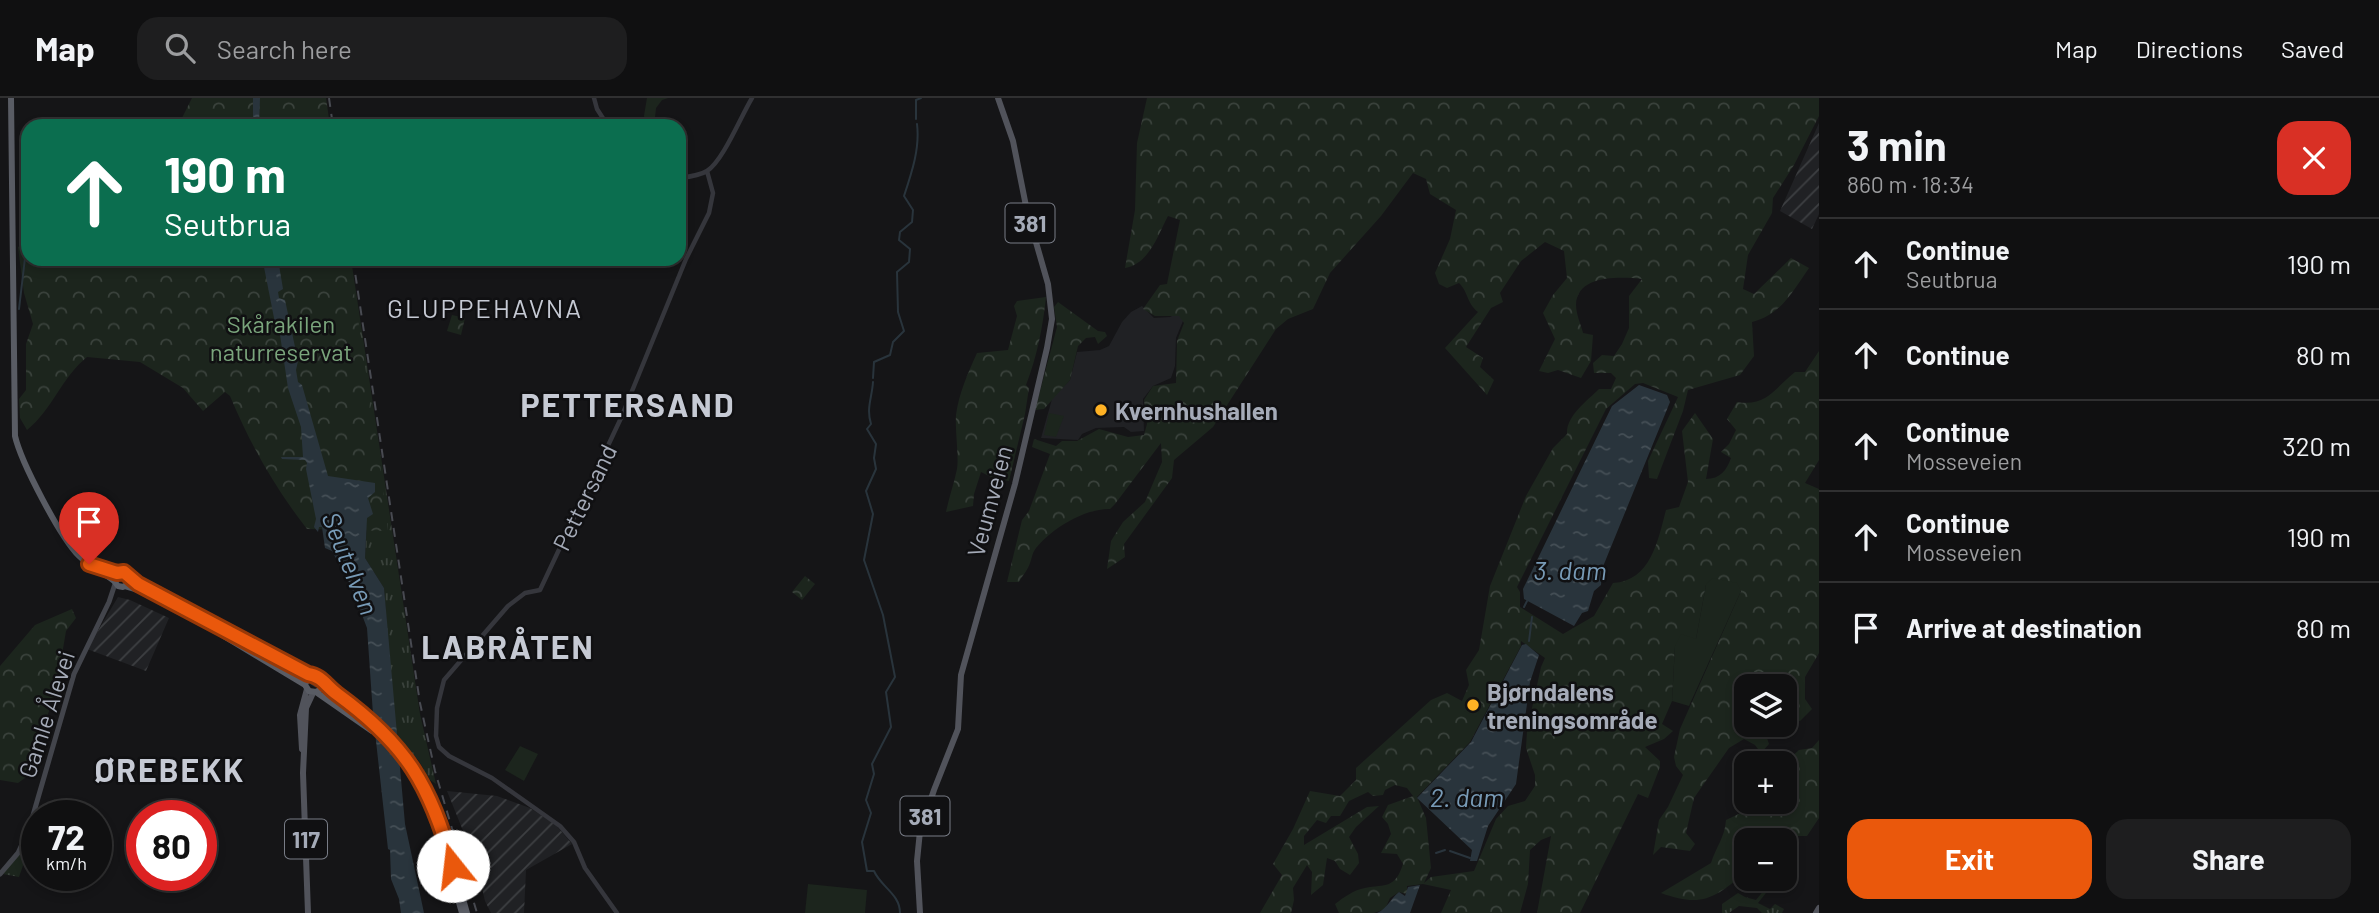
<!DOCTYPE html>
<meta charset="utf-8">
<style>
:root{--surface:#101011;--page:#1e1e1f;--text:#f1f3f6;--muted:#9c9d9f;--line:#303031;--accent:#ea580c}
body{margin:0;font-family:Barlow,sans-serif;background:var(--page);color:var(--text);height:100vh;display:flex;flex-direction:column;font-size:26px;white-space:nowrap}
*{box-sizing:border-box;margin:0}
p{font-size:23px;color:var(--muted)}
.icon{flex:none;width:38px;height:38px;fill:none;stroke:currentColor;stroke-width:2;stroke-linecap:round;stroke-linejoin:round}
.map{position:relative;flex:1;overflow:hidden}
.drawer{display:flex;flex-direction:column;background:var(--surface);width:560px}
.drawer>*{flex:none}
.top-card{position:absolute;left:21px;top:21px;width:665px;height:147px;border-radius:21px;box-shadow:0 4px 10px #0003,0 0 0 2px var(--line);background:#0b6e4f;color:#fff;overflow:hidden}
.controls{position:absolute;left:1734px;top:576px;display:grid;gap:14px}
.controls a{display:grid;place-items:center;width:63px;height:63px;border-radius:14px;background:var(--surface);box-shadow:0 4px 10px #0003,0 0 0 2px var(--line);font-size:35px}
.speed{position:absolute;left:21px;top:702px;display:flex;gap:14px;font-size:35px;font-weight:700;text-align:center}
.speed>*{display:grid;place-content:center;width:91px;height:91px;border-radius:50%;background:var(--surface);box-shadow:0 4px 10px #0003,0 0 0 2px var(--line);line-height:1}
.speed small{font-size:18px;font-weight:400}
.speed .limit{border:10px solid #d22;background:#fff;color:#111}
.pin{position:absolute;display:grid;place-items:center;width:60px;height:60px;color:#fff;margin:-72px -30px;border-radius:50% 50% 50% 0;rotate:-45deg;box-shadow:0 0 7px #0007}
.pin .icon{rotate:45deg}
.me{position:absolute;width:77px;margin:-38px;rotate:344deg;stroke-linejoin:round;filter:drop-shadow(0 0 5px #0008)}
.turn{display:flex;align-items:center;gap:24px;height:147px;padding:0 28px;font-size:32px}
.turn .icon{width:91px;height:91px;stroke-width:2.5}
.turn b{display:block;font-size:49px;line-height:60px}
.round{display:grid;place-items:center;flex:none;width:74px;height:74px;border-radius:21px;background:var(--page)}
.overview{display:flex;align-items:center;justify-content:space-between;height:119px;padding:0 28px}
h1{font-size:42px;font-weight:700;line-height:52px}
.cta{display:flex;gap:14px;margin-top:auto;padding:14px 28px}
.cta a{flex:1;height:80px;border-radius:21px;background:var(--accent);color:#fff;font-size:28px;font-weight:700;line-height:80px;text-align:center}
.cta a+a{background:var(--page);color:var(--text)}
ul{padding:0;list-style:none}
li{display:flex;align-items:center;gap:21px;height:91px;padding:0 28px;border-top:2px solid var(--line)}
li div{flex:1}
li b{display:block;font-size:26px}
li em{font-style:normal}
header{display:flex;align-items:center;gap:42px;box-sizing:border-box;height:98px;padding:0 35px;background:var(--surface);border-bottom:2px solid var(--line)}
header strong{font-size:33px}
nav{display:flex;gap:38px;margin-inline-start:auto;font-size:24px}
.search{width:490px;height:63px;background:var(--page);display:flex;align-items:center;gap:18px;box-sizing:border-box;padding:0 24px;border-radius:21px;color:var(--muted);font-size:26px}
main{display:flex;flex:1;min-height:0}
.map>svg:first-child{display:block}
.built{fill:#202124}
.industrial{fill:url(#industrial-furrows)}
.grass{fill:url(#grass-tufts)}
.forest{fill:url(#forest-crowns);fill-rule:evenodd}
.garden{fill:#1c251d}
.water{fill:url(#water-ripples)}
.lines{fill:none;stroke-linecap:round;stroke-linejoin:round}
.stream{stroke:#29343c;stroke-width:2}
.trunk-tunnel{stroke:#323337;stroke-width:6;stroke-dasharray:6 3;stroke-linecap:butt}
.tertiary{stroke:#35363c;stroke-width:4.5}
.secondary{stroke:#43454c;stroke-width:5}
.primary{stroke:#51535b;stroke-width:6}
.trunk{stroke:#595c64;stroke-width:6}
.rail{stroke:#484a51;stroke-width:2;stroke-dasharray:9 7;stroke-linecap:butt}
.route-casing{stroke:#983908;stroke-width:18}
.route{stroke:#ea580c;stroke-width:12}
.poi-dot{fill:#ffb224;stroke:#101012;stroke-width:2.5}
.labels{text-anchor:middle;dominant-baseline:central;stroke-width:5;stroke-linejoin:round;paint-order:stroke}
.shield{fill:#101012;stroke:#787c86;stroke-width:2}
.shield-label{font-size:23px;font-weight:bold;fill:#a5abb8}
.park-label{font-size:24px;fill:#7aa57c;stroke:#101012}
.poi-label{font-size:24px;font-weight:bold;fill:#a5abb8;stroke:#101012;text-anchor:start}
.street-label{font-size:24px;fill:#a5abb8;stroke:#101012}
.neighbourhood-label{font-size:26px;letter-spacing:2px;fill:#c6cad4;stroke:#101012}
.water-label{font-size:26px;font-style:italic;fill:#789bb7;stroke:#101012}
.district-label{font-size:32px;font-weight:bold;letter-spacing:2px;fill:#c6cad4;stroke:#101012}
</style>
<header>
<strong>Map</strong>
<div class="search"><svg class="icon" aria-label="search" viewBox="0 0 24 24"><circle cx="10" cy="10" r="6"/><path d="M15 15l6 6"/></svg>Search here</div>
<nav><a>Map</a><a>Directions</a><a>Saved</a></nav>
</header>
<main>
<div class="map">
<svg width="1819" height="815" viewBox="0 0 1819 815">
<defs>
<pattern id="industrial-furrows" width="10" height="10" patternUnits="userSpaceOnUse" patternTransform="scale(1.75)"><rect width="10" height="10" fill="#202124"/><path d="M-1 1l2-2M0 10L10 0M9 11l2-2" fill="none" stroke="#3d3f42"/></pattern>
<pattern id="grass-tufts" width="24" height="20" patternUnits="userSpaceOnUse" patternTransform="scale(1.75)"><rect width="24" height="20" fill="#1c251d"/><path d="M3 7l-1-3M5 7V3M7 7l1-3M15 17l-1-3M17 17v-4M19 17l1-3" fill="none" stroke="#3a423c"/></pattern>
<pattern id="forest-crowns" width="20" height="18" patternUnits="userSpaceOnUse" patternTransform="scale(1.75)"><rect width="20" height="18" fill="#1c251d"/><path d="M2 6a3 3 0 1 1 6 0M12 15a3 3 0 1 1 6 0" fill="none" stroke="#3a423c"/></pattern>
<pattern id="water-ripples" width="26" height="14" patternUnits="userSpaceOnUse" patternTransform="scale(1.75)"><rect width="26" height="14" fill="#29343c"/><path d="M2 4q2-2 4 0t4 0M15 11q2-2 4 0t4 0" fill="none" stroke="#454f56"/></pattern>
</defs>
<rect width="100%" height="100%" fill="#151517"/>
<!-- built -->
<path class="built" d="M1142,208L1154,220L1170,219L1176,216L1185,218L1176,240L1175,268L1171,280L1153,288L1143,301L1144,333L1131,334L1124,329L1096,330L1082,336L1078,342L1041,340L1052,301L1070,282L1077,254L1100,252L1109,248L1122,224L1131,214Z"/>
<!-- industrial -->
<path class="industrial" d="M1819,25V116L1812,131L1780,113Z
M118,499L130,502L169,520L146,573L87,551Z
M447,693L497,698L530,710L556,727L572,746L526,772L524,815H491L485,803L476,765Z"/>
<!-- grass -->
<path class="grass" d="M279,161H351L420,616L436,686L430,682L419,663L395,637L384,490L365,460L367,420Z
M54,701L62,703L64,702L82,712L79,717L63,712L61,717H37L40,711L45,713L51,711Z
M29,736L37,738L35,756L28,753L19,779L3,776Z
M1773,781H1777L1758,805L1770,811L1775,806L1784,811L1782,815H1762L1757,810L1739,808L1729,815H1722V806L1738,795L1745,799L1756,802Z"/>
<!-- forest -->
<path class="forest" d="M192,0H326L330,28H178Z
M647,0H668L662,2L656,10L654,28H648L644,18Z
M1147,0H1819V18L1794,67L1773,100L1772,115L1748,157L1743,191L1754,196L1791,160L1809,170C1793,193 1781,217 1752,224L1754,258L1740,277L1688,292L1683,313L1657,381L1649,380L1648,363L1678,299L1643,285L1635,286L1606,311L1517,489L1520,494V509L1563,536L1594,518L1613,485C1651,483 1658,442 1666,412L1679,409L1688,384L1682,333L1695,315L1713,341L1706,381C1720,381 1727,372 1731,360L1721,354L1729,346L1736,332L1727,321L1737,304C1766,309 1774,291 1795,274H1805L1819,253V362L1805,385L1819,391V555L1805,579V601L1812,611L1800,623L1785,617V588H1746V626L1773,627L1766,637L1769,646L1761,655L1755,647L1744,641L1729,650L1694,700L1686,735L1695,746L1690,753L1661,749L1653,757L1659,722L1668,709L1683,677L1676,668L1674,659L1680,631L1741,493L1706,487L1696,541L1675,548L1672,603L1662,626L1673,633L1664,641L1645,649L1660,663V669L1648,700L1638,696L1580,815H1537L1551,738L1541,742L1530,752L1528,786L1520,815H1441L1451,792L1423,786L1407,788V796L1399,794L1390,800L1385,811L1374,815H1339L1335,806C1344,799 1354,792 1365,790C1386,786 1395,791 1403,766L1397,756L1381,755L1391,736L1388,726L1382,719L1388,707L1413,698L1407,690L1395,687L1385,692L1383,697L1373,698L1368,694L1349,703L1340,718H1331L1326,725L1317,722L1304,738V747L1367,709L1379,708L1356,729L1349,739L1358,756L1359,765L1350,777L1340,771L1335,763L1327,760L1323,787L1311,797L1312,774L1307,767L1293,790L1294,802L1291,815H1260L1282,777L1273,766L1293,731L1310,693L1340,698L1356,682V670L1431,602L1447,595L1462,603L1469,587L1466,572L1479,552L1490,488L1526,398L1553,350L1567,336C1566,318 1587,303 1599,291H1611L1616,280L1611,275H1594L1593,265L1602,257L1614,258L1622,246L1629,230V198L1642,181C1621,179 1577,176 1576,207C1576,216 1581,227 1583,235L1593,237L1591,263L1581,280L1558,272L1548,275L1539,273L1555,241L1543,215L1553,197L1567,180L1564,153L1545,144L1521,163L1500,195L1503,204L1491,210L1466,249L1483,260L1480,269L1494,282L1487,297L1445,250L1478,214C1466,204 1469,195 1459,185L1447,190L1439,186L1435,175L1450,141L1456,112L1430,96L1426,81L1413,75L1381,118L1330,175L1313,211L1288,221L1276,231L1213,329L1174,362L1172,380L1124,446L1125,459L1107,471L1111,443L1123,424L1145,404L1162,364L1161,345L1115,406L1110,411C1086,410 1052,430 1036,450C1032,455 1032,460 1030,465C1028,472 1022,478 1019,484H1007L1022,422L1029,413L1050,356L1032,349L1034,341L1056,348L1062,343H1077L1099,331L1128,339L1144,337L1147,326L1144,302L1153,288L1176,285L1177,243L1184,225L1179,218H1155L1143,211L1160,187L1167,186L1180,122L1168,118C1158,137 1149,166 1125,170L1135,112L1137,45ZM1521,543L1545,560L1541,569L1527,633L1526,650L1535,677V688L1525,703L1508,708L1496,721L1474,773L1431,779L1424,785L1431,770L1426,720L1417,699L1470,644L1521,548Z
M28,143V161H349L370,301L369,321L377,339L388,433L307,431C275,390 250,346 230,298L225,294L203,313L183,290L140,264L87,259C62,279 52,312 27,332L20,320L19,301L26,292V246L33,226L24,195L18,149Z
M1046,199C1043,228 1037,259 1026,287L1029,290L1025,316L1009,383L993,380L981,374L974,396L973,408L946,414C949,399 954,386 957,371C959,358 955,333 956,317C959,295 968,275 977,255L1008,252L1017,218L1014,208L1017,203Z
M1058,204L1098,233L1105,234L1107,238L1098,246L1095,239L1086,240L1078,248L1070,282L1044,311L1035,312L1057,229L1054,209Z
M452,217L465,220L461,237L447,233Z
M805,478L815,486L802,502L792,494Z
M72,511L76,520L66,533L55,598L36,646L29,677L18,685L0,682V568L35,527Z
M1819,642V720L1807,738H1791L1783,742H1746V774C1715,800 1702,810 1661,795L1711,765C1716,749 1725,739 1726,722L1745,713L1748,704H1785V665L1799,652L1812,650Z"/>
<!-- garden -->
<path class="garden" d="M1049,315L1064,318L1056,339L1044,337Z
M1712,480L1737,485L1741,493L1689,608L1672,603L1675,548L1681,536L1696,541L1706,487Z
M1468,599L1483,606L1476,619L1464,613V603Z
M520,648L538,656L524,683L505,672Z
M808,786L867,792L865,815H805Z"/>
<!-- water -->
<path class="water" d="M253,0H260L259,28H253Z
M265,161H278L283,191L278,194L279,200L285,202L298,263L296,272L298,284L302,287L328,378L375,385V394L368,400L373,416L367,420L365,460L384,490L405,726L424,815H401L399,801L391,781L390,752L388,751L373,616L367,530L351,488L332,453L325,450L322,429H319L318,434L314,429L316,421L306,371L307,365L305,362L282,361L281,359H303L301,329L288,290L279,230H276L264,169L266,167Z
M1639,287L1667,297L1670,304L1602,471L1601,487L1594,493L1588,513L1582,515L1574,528L1524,501L1523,491L1612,308Z
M1526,546L1539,557L1530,584L1516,686L1488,728L1477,763H1470L1472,752L1417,700L1471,644L1522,547Z
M1420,787L1410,815H1377C1387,811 1390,801 1399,794L1405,798L1408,789Z"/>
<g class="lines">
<!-- stream -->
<path class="stream" d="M916,21V2L921,0
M19,211L25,160
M873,280L874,264L890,257L893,244L904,233L898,214L897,174L909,164L910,151L899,142L900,134L912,124L913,112L904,98C912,74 920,50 917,26
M873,284C872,300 866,310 871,326L867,331L876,346L874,360L876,371L866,393L873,416L864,462L883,517L895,579L886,594L891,629L872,666L874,676L866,702L871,715L862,744L867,773H874C881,789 900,796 900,815
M1524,509L1527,503
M1529,543L1532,519
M1450,753L1470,760
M1436,755L1445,752"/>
<!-- trunk-tunnel -->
<path class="trunk-tunnel" d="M297,574L328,594"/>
<!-- tertiary -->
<path class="tertiary" d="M594,0L597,11L608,28
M679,80C688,79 699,78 707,73C723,63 741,18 752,0
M617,815L585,770L574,744L560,728L492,680L449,658L439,649L436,638L437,610L444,582L508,508L525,495L540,492L621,320L686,161L709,115L713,95L707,73"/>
<!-- secondary -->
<path class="secondary" d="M0,776L18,755L29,731L74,576L109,504L115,486"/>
<!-- primary -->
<path class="primary" d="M302,651L300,617L307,591
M308,815L303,675L306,610L313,595
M920,815L917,763L920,733L934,692L958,631L961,577L1015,386L1047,250L1052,221L1048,186L1027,113L1013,43L998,0
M1816,815L1819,810"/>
<!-- trunk -->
<path class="trunk" d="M11,0L15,338C21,364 60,439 79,458C89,468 103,474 114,483
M130,480L128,486L123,489L118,488L114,483L117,475L125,474L138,486L297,574
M125,488L142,493L227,538
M222,537L305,587
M323,584L321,591L316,594L309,593L305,587L308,579L316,576L334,593
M316,594L372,633
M328,594C348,608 371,623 388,640C436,688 449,752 467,815
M370,629C384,644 398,657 410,673C439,715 448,767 462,815"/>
<!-- rail -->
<path class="rail" d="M329,0L333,28
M353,161L420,605L435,673L477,815"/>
</g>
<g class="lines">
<!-- route casing -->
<g class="route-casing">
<path id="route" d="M89,466L117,475L124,474L138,486L308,576C322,578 326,588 337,596C407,647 430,687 453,768"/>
</g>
<!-- route -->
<use href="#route" class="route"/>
</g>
<!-- markers -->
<g class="poi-dot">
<circle cx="1101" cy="312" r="7"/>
<circle cx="1473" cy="607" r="7"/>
</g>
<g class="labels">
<!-- shield labels -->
<g class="shield">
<rect x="1005.5" y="105.5" width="49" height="39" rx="5"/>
<rect x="900.5" y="698.5" width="49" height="39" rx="5"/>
<rect x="285" y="721.5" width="42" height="39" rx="5"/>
</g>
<g class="shield-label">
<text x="1030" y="125">381</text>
<text x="925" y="718">381</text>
<text x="306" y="741">117</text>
</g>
<!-- park labels -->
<g class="park-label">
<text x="281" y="225">Skårakilen<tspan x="281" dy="28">naturreservat</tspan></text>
</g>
<!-- poi labels -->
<g class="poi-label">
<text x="1115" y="312">Kvernhushallen</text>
<text x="1487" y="593">Bjørndalens<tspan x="1487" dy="28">treningsområde</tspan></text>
</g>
<!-- street labels -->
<g class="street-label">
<text transform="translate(584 399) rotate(-64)">Pettersand</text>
<text transform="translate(989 403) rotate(-75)">Veumveien</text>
<text transform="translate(46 616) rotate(-72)">Gamle Ålevei</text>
</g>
<!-- neighbourhood labels -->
<g class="neighbourhood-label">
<text x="485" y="209">GLUPPEHAVNA</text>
</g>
<!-- water labels -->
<g class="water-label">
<text transform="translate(351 465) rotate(68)">Seutelven</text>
<text x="1570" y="471">3. dam</text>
<text x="1467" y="698">2. dam</text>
</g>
<!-- district labels -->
<g class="district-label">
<text x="628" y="306">PETTERSAND</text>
<text x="508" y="548">LABRÅTEN</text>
<text x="170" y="671">ØREBEKK</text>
</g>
</g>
</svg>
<div class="controls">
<a><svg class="icon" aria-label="layers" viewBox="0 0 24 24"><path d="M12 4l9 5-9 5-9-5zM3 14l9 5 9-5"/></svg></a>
<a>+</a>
<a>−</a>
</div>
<div class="speed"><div>72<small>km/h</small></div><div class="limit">80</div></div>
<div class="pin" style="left:89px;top:466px;background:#d93025"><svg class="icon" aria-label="arrive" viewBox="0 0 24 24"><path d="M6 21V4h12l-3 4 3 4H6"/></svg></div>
<svg class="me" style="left:453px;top:768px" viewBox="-20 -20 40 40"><circle r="19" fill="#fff"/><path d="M0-13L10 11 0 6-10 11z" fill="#ea580c"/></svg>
<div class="top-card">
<div class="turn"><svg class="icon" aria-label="ahead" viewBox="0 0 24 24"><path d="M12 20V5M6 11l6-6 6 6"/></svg><div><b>190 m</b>Seutbrua</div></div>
</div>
</div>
<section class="drawer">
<div class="overview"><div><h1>3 min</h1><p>860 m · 18:34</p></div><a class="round" style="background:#d93025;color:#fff"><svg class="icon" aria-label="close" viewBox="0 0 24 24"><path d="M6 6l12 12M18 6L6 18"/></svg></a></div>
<ul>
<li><svg class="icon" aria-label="ahead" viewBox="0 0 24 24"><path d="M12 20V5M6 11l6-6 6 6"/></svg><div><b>Continue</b><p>Seutbrua</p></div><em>190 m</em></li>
<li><svg class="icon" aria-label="ahead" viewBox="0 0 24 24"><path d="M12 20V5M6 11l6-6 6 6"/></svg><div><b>Continue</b></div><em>80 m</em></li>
<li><svg class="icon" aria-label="ahead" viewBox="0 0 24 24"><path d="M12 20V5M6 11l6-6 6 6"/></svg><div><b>Continue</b><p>Mosseveien</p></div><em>320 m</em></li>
<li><svg class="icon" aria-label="ahead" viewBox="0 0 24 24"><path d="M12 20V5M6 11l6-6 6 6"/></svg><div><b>Continue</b><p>Mosseveien</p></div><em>190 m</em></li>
<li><svg class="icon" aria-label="arrive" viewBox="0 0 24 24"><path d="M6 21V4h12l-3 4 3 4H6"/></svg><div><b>Arrive at destination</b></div><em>80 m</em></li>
</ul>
<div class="cta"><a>Exit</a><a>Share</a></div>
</section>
</main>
